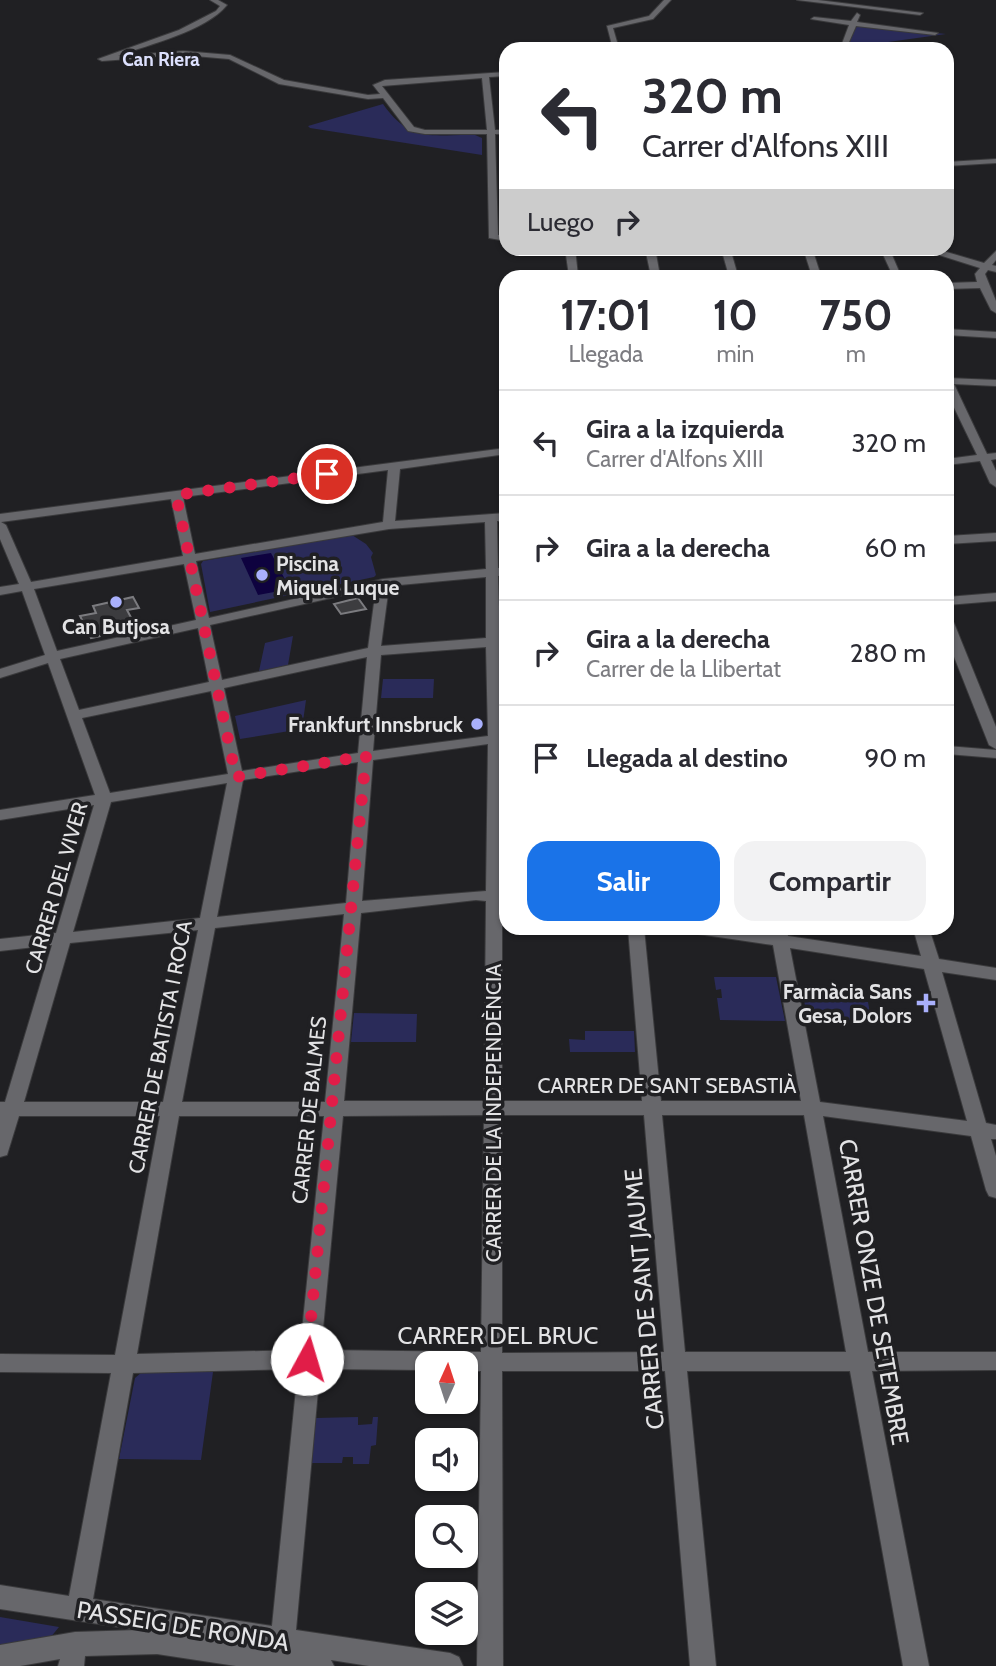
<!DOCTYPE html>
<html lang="es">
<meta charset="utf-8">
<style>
:root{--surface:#fff;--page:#f2f2f3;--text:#2b2b33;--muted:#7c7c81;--line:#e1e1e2;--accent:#1a73e8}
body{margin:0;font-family:Cabin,sans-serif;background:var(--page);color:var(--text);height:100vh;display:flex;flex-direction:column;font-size:26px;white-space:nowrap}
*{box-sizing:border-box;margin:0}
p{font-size:23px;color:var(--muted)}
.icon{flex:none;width:38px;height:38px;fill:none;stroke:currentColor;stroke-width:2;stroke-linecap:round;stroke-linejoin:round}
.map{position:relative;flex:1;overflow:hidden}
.drawer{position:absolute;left:499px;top:270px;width:455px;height:665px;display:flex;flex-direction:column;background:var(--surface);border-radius:21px;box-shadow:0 2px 5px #0004}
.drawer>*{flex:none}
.top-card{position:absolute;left:499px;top:42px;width:455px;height:214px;border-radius:21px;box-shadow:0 2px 5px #0004;background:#fff;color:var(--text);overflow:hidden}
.needle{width:46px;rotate:3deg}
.buttons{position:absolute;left:415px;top:1351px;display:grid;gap:14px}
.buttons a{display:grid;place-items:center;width:63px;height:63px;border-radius:14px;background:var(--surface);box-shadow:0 2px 5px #0004;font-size:35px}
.pin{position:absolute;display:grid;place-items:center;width:60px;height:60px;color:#fff;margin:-30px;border:4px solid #fff;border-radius:50%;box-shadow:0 2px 7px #0007}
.me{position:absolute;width:77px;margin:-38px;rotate:6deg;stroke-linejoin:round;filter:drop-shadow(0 0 5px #0008)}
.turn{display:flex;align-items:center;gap:24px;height:147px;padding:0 28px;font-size:32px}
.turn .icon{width:91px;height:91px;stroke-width:2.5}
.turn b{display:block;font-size:49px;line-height:60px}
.then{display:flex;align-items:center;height:66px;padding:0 28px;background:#0003;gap:14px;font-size:26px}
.eta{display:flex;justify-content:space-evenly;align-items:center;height:119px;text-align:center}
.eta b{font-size:42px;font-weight:800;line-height:49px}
.action{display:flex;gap:14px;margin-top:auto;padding:14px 28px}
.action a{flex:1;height:80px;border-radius:21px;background:var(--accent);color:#fff;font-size:28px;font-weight:800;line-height:80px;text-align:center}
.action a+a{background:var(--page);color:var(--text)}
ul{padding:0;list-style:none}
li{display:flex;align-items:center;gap:21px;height:105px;padding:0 28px;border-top:2px solid var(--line)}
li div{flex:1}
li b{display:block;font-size:26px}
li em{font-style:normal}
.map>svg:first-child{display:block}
.green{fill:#2a2b59}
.water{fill:#0e023f}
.building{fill:#3c3c3f;stroke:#7b7b7f;stroke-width:2}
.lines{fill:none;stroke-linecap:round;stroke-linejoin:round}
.street-casing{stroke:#3a3a3c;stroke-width:2}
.street{fill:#67676b;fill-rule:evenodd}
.route{stroke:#e11d48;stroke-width:12;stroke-dasharray:0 21.6}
.poi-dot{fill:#a9b0fc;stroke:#202023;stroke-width:2.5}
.labels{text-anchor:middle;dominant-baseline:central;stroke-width:7;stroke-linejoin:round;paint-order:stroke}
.far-neighbourhood-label{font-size:19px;font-weight:bold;fill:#dde1fe;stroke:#202023}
.poi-label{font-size:21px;font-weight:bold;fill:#e3e3e5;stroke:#202023;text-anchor:end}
.street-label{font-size:21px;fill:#e3e3e5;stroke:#202023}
.near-street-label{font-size:24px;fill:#e3e3e5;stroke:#202023}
</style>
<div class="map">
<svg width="996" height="1666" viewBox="0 0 996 1666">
<rect width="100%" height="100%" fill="#202023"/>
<!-- green -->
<path class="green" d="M859,25L946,34L881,43L875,45L873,49H851L852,46L848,43L857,26Z
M383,104C411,144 432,134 475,135L482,138V155L310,128L308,126Z
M352,535L366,544L373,553L371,557L376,575L374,577L210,612L201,564L203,561Z
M293,636L288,665L259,671L265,643Z
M383,679H434L433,698H381Z
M306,700L302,729L240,739L235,716Z
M714,977H776L785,1021L720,1020L717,998H722L721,989L716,990Z
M802,991H830L833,1001L868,1002L870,1013H862L863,1020H808Z
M354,1013L417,1014L416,1042H351Z
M585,1031H634L635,1052H570L569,1039L585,1040Z
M142,1372H213L201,1460L119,1459L135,1378Z
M358,1417V1425L372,1424L373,1417H378L376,1445L371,1446L369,1464H353V1457H343L342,1463H312L316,1418Z
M0,1617L59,1627L50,1638L0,1648Z"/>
<!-- water -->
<path class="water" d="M271,553L290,589L258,595L241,558Z"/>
<!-- building -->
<path class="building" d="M133,597L139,608L127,610L135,625L126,627L128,630L91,638L80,616L96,613L93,606Z
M358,598L366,609L341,614L334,604Z"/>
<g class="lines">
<!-- street casing -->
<g class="street-casing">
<path id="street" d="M210,0H218L227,5C206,31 150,44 118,56L183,51L230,55L284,80L368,95L380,94L373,85L385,80L506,72V76L489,77L495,130H506V134H495L498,235H506V241L489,238L487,134H425L408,131L383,98L368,99L279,84L229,59L183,55L102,61L98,59L179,30L216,11L220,6ZM482,78L487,130H425L414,127L382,86Z
M664,0H671L653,19L613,28L619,49H613L607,26L649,16Z
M797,0H818L923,13L920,15Z
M857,13L860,15L857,22L938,33L935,35L856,26L846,49H840L849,25L811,19L814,17L851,21Z
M996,159V163L947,166V162Z
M565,248H575L578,276H569Z
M645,248H655L660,276H651Z
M721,248H730L738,276H729Z
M803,248H812L821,276H812Z
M880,248H889L901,276H893Z
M917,248H933L984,263L996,251V260L992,265L996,266V272L988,270L985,274L996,301V313L991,310L980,288L947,289V283L977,282L975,274L980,268Z
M947,329L996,332V338L947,335Z
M947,378L996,380V386L954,384L987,454L996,453V459L991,460L996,471V487L990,483L980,461L947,465V459L977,455L947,393Z
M506,448V454L400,469L395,521L506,513V521H497L498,568L506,567V575L498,576L500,637H506V645L500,646L502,734H506V742H502V892L506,893V903H502V1101H642L628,928H644L661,1101H801L773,945L698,934L692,932L690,928H732L771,933L770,928H786L788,936L921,956L913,928H929L939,959L996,968V980L942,972L986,1123L996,1125V1139H991L996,1156V1198L989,1196L986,1190L971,1136L823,1116L868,1352H996V1370L872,1371L929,1666H903L850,1371H687L716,1666H690L665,1371H502L503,1666H477L481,1371H466V1363H427V1370L320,1369L296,1630L450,1653L459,1657L463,1666H369L331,1660L334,1666H236L157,1654L85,1656L84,1666H58L60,1659L20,1666H0V1645L75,1632L138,1630L0,1609V1585L69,1596L111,1373L0,1372V1354L115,1355L160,1116H19L7,1155L0,1157V1102H5L52,945L0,951V939L56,933L94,805L0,820V810L95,795L48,663L0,678V669L45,655L22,591L0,595V587L19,584L0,539V514ZM388,470L383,522L195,554L183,497ZM171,499L183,556L31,582L6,525L1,522ZM485,522L486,569L383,579L209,618L196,561L389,529ZM184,564L196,620L57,651L34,589ZM486,577V638L381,646L389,586ZM376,588L368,648L222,680L210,625ZM198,628L209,682L79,710L60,659ZM486,647L488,736L373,751L381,655ZM367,657L358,753L242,771L224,688ZM211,691L228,774L110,793L82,718ZM488,744L486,891L362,901L373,760ZM358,762L346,903L217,917L243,780ZM227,783L200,918L73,932L111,802ZM476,900L486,901L484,1101H344L361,913ZM344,914L325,1102H182L215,928ZM198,930L163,1102H24L70,943ZM790,948L924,969L967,1121L820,1102ZM484,1115L481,1352L321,1350L343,1116ZM502,1115H644L664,1352L502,1353ZM662,1115H804L846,1352H685ZM179,1116H324L300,1350L137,1354ZM298,1369L272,1626L93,1599L133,1373Z
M996,533V541L947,544V536Z
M996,593V601L947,605V597Z
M947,619L954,623L996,727V749L989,745L947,639Z
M947,746L996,750V758L947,754Z"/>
</g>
<!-- street -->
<use href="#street" class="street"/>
</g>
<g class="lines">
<!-- route -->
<path class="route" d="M307,1359L366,756L236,777L176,495L327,474"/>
</g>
<!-- markers -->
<g class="poi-dot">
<circle cx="262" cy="575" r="7"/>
<circle cx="116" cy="602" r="7"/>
<circle cx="477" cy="724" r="7"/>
<path d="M922.5 992.5h7v7h7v7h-7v7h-7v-7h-7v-7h7z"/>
</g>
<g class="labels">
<!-- far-neighbourhood labels -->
<g class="far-neighbourhood-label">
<text x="161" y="59">Can Riera</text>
</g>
<!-- poi labels -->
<g class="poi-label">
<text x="276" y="563" text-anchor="start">Piscina<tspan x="276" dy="24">Miquel Luque</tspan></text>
<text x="116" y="626" text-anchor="middle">Can Butjosa</text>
<text x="463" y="724">Frankfurt Innsbruck</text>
<text x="912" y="991">Farmàcia Sans<tspan x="912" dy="24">Gesa, Dolors</tspan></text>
</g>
<!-- street labels -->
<g class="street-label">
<text transform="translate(56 888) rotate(-74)">CARRER DEL VIVER</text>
<text transform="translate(160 1047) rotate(-79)">CARRER DE BATISTA I ROCA</text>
<text x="667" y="1085">CARRER DE SANT SEBASTIÀ</text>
<text transform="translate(309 1110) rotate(-84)">CARRER DE BALMES</text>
<text transform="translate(493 1113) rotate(-90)">CARRER DE LA INDEPENDÈNCIA</text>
</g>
<!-- near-street labels -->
<g class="near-street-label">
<text transform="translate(874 1292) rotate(80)">CARRER ONZE DE SETEMBRE</text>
<text transform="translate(644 1299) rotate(-95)">CARRER DE SANT JAUME</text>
<text x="498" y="1335">CARRER DEL BRUC</text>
<text transform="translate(183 1626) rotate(9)">PASSEIG DE RONDA</text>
</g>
</g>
</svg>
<div class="buttons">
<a><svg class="needle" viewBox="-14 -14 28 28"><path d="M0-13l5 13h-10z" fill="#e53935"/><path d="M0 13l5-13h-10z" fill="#7c7c81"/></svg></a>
<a><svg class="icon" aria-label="sound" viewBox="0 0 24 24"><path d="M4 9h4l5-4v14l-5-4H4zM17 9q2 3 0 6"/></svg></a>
<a><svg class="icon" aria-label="search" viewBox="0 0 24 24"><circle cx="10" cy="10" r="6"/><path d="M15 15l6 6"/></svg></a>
<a><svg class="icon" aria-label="layers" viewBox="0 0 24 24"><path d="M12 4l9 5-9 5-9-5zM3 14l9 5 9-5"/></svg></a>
</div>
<div class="pin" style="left:327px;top:474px;background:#d93025"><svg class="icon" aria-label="arrive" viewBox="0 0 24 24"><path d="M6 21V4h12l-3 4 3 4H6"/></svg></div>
<svg class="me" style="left:307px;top:1359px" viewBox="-20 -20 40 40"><circle r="19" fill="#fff"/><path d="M0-13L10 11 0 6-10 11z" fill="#e11d48"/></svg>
<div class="top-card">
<div class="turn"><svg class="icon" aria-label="left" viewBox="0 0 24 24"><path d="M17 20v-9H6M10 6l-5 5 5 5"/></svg><div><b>320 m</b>Carrer d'Alfons XIII</div></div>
<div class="then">Luego<svg class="icon" aria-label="right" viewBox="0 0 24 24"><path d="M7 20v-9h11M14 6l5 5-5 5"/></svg></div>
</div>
<section class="drawer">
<div class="eta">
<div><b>17:01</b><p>Llegada</p></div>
<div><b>10</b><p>min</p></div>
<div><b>750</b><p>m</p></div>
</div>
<ul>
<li><svg class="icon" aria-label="left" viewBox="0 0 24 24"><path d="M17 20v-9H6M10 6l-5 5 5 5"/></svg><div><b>Gira a la izquierda</b><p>Carrer d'Alfons XIII</p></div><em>320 m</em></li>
<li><svg class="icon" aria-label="right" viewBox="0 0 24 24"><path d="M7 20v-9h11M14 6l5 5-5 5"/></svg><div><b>Gira a la derecha</b></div><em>60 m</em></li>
<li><svg class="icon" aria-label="right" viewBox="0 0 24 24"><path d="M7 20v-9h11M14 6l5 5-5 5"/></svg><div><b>Gira a la derecha</b><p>Carrer de la Llibertat</p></div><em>280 m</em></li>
<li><svg class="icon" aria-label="arrive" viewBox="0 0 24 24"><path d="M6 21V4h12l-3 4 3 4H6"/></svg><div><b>Llegada al destino</b></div><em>90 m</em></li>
</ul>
<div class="action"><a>Salir</a><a>Compartir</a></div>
</section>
</div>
